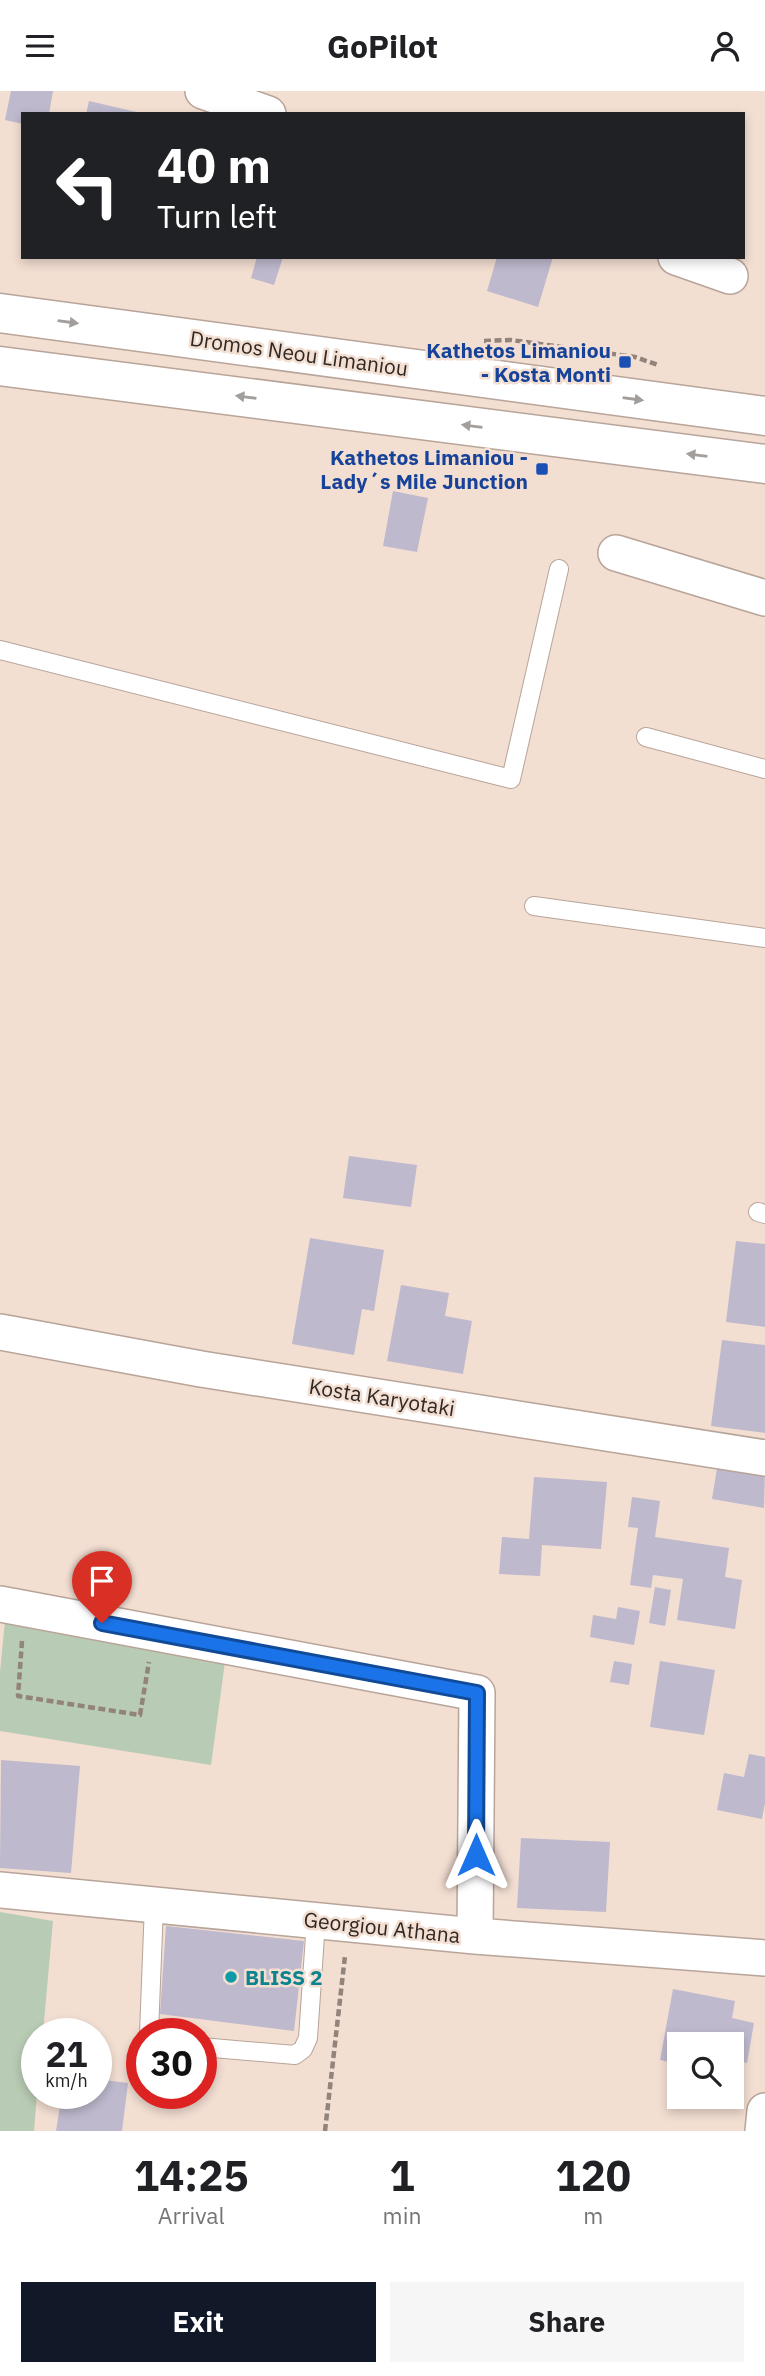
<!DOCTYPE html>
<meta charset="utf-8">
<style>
:root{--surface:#fff;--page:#f6f6f6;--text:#202124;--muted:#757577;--accent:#111827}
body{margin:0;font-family:"IBM Plex Sans",sans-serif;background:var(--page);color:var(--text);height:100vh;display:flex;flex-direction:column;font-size:26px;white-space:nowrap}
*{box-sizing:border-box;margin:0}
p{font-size:23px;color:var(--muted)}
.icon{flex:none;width:38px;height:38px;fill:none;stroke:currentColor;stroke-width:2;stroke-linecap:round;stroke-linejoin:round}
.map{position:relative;height:2040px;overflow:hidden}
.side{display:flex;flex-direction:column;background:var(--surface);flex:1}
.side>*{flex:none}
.top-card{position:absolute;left:21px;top:21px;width:724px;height:147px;border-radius:0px;box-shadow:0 4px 10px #0003;background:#202124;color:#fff;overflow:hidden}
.tools{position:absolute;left:667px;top:1941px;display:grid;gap:14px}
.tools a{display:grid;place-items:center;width:77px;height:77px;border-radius:0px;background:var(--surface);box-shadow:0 4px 10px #0003;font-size:35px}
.speed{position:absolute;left:21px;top:1927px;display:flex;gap:14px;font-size:35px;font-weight:700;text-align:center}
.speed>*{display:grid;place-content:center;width:91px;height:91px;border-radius:50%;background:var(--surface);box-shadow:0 4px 10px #0003;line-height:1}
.speed small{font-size:18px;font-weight:400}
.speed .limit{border:10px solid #d22;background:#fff;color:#111}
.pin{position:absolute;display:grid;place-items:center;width:60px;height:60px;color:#fff;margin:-72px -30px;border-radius:50% 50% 50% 0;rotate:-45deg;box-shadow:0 0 7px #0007}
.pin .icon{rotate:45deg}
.me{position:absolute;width:77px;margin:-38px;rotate:0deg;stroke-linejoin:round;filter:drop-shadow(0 0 5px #0008)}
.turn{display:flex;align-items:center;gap:24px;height:147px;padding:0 21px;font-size:32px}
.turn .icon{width:91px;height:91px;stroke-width:2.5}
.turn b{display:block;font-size:49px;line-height:60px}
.eta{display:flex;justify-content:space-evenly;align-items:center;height:119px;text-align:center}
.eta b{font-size:42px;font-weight:700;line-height:49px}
.cta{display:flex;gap:14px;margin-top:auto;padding:14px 21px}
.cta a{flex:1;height:80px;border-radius:0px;background:var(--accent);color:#fff;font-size:28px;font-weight:700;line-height:80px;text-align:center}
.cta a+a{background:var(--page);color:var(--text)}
header{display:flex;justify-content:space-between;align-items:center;height:91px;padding:0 21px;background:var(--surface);font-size:32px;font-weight:700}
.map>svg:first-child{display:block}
.green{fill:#b8cbb4}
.building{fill:#beb9cd}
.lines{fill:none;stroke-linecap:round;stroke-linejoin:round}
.lane-casing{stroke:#b8a499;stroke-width:20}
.street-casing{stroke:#b8a499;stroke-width:38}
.primary-casing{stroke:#b8a499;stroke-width:41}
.path{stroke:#92837b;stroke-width:4.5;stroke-dasharray:7 3.5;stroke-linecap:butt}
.lane{stroke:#fff;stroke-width:18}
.street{stroke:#fff;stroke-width:35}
.primary{stroke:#fff;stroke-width:38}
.oneway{fill:#a29e9c}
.route-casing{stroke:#114b97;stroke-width:18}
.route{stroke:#1a73e8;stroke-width:12}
.transit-dot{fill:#1a4fb4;stroke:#f3ded2;stroke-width:2.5}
.culture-dot{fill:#0f9aa8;stroke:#f3ded2;stroke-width:2.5}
.labels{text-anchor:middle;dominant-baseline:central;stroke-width:5;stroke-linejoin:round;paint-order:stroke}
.transit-label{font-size:21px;font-weight:bold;fill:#164399;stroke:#f3ded2;text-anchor:end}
.street-label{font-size:21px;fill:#302824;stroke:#f3ded2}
.culture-label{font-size:21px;font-weight:bold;fill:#0d838f;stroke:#f3ded2;text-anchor:start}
</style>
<header><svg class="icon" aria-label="menu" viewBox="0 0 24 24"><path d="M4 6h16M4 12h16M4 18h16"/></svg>GoPilot<svg class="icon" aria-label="person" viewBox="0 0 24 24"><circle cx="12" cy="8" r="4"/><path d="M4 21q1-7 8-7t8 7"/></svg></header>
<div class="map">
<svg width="765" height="2040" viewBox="0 0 765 2040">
<rect width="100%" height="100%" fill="#f3ded2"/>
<!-- green -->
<path class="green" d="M6,1519L227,1556L211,1674L0,1640V1581Z
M0,1821L53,1830L43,1942H37V2002L34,2040H0Z"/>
<!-- building -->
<path class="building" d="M11,0H53L49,23H23V33L5,29Z
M89,10L141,22V23H86Z
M257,166H283L274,194L251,187Z
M497,166H553L538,216L487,200Z
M393,400L428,407L417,461L383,455Z
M349,1065L417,1074L411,1116L343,1107Z
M310,1147L384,1159L374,1220L362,1218L354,1264L292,1253Z
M736,1150L765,1153V1236L726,1231Z
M401,1194L449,1202L445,1225L472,1230L463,1283L387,1270Z
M722,1249L765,1254V1342L711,1335Z
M718,1371L765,1378L764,1417L712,1408Z
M534,1386L607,1391L601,1458L542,1454L540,1485L499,1483L502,1446L529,1448Z
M632,1406L660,1410L655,1446L729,1457L725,1486L742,1489L735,1538L677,1529L683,1488L653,1484L651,1497L630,1494L638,1437L628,1436Z
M655,1496L671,1499L665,1535L649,1532Z
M618,1516L640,1520L634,1554L590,1546L593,1524L616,1528Z
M614,1570L632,1573L629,1594L610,1591Z
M660,1570L715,1579L704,1644L650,1636Z
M749,1663L765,1666V1712L762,1728L717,1719L724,1682L744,1686Z
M1,1669L80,1675L71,1782L0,1777Z
M521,1747L610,1751L606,1821L517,1817Z
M166,1835L304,1850L294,1940L160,1923Z
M673,1898L735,1910L732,1927L754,1932L747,1972L732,1969V1953H679V1973L660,1969Z
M96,1988L128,1992L122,2040H56L62,2002H96Z"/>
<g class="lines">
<!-- lane casing -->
<g class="lane-casing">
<path id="lane" d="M0,559L511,688L559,478
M646,646L765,678
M534,815L765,847
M758,1121L765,1123
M149,1942L154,1814
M201,1956L295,1964L303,1958L308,1947L316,1830"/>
</g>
<!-- street casing -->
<g class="street-casing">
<path id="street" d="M203,0L268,23
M676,166L730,185
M616,462L765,507
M0,1241L201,1278L765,1367
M0,1513L477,1602L475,1845
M0,1799L475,1845L765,1867
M763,2040L765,2020"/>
</g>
<!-- primary casing -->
<g class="primary-casing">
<path id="primary" d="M0,222L765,325
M0,275L765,373"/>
</g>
<!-- path -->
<path class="path" d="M484,250L511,249L635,266L658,274
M22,1550L18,1605L140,1624L149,1571
M325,2040L345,1865"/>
<!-- lane -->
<use href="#lane" class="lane"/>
<!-- street -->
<use href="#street" class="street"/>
<!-- primary -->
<use href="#primary" class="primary"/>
</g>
<!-- one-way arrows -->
<defs><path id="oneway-solid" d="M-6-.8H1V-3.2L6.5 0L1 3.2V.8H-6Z" transform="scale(1.75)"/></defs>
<g class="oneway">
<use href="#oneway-solid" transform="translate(68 231) rotate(8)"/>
<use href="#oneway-solid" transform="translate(246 306) rotate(-173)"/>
<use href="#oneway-solid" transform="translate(633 308) rotate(8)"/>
<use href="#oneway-solid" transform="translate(472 335) rotate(-173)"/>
<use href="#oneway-solid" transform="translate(697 364) rotate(-173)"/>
</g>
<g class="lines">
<!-- route casing -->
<g class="route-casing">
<path id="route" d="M102,1532L477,1602L476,1764"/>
</g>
<!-- route -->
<use href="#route" class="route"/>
</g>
<!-- markers -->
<g class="transit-dot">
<rect x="618" y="264" width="14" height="14" rx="3.5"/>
<rect x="535" y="371" width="14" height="14" rx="3.5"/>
</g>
<circle class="culture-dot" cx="231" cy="1886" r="7"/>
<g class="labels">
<!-- transit labels -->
<g class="transit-label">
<text x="611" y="259">Kathetos Limaniou<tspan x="611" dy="24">- Kosta Monti</tspan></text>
<text x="528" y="366">Kathetos Limaniou -<tspan x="528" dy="24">Lady´s Mile Junction</tspan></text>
</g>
<!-- street labels -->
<g class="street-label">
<text transform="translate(299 262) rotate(8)">Dromos Neou Limaniou</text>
<text transform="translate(382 1306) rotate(9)">Kosta Karyotaki</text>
<text transform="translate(382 1836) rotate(6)">Georgiou Athana</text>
</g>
<!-- culture labels -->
<g class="culture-label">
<text x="245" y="1886">BLISS 2</text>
</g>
</g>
</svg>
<div class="tools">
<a><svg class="icon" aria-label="search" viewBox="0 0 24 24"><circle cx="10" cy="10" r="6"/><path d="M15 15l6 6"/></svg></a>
</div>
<div class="speed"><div>21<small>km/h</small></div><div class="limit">30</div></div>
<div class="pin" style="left:102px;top:1532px;background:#d93025"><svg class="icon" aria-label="arrive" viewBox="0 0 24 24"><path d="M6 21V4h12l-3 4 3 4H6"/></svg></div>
<svg class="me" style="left:476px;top:1764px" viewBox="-20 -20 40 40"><path d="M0-17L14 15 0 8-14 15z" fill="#1a73e8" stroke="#fff" stroke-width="4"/></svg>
<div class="top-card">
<div class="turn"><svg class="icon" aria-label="left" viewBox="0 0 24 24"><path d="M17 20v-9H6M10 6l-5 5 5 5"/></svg><div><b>40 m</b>Turn left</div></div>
</div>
</div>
<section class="side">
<div class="eta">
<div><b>14:25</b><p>Arrival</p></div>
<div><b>1</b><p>min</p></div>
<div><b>120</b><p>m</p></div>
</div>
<div class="cta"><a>Exit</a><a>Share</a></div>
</section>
